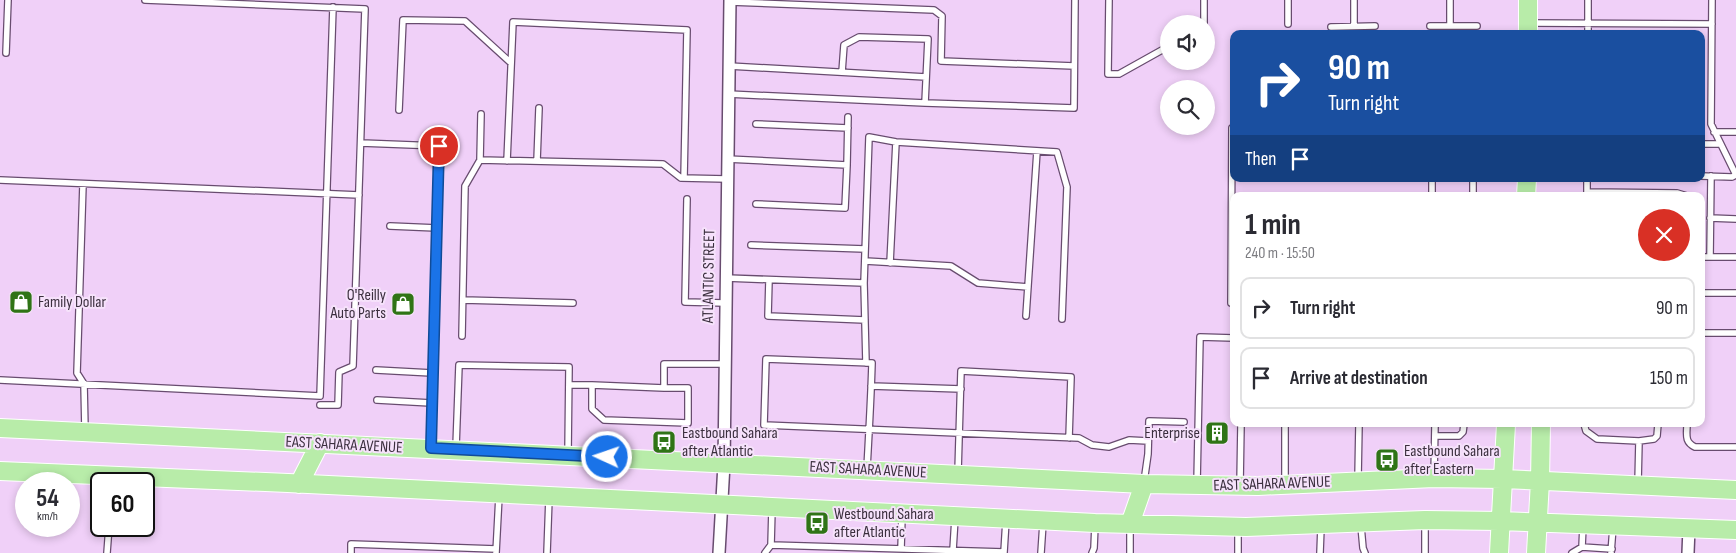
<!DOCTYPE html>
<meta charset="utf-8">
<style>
:root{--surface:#fff;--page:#f7f7f7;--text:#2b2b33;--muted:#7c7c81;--line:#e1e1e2}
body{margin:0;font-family:"Sofia Sans Condensed",sans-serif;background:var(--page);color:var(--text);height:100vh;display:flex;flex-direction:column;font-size:19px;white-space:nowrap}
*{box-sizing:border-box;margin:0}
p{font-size:16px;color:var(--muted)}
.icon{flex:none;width:28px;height:28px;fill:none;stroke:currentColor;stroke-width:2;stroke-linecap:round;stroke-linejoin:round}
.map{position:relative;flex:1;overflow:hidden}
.details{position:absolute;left:1230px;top:192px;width:475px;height:235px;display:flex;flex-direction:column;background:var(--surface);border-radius:10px;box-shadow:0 2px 8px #0003}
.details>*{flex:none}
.guide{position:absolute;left:1230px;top:30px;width:475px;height:152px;border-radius:10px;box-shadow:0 2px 8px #0003;background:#1a4fa0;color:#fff;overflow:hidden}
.fabs{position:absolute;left:1160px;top:15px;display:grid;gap:10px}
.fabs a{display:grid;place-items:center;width:55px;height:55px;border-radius:50%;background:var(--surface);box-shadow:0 2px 8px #0003;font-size:25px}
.speed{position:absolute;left:15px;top:472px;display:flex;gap:10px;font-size:25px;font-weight:700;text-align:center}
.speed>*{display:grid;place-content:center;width:65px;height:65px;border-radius:50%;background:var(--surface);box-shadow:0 2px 8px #0003;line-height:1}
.speed small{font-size:12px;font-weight:400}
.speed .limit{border:2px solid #111;border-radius:8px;background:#fff;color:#111}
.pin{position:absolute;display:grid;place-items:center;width:42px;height:42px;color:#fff;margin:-21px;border:2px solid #fff;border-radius:50%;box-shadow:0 1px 5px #0007}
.me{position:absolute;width:55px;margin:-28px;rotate:273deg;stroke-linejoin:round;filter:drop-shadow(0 0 4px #0008)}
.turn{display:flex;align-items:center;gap:18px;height:105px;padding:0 15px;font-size:22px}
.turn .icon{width:65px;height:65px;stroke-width:2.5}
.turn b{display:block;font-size:35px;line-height:42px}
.then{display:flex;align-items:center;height:48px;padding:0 15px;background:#0003;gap:10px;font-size:19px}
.round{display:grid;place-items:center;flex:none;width:52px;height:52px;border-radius:26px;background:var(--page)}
.headline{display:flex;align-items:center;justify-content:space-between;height:85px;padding:0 15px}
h1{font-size:30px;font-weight:700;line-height:38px}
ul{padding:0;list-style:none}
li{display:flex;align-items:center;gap:15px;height:62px;margin:0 10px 8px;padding:0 5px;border:2px solid var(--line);border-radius:10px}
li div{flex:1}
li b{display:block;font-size:19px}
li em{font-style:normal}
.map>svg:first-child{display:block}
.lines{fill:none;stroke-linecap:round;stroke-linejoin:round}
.service-casing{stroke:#684c6f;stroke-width:8}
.minor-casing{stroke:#684c6f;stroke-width:14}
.primary-casing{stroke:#fff;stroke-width:20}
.service{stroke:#fff;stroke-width:5.5}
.minor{stroke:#fff;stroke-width:11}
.primary{stroke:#b8eca9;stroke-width:18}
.route-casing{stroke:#114b97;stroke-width:12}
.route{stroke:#1a73e8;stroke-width:9}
.labels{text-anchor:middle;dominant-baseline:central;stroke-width:4;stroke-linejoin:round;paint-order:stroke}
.street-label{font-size:16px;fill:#3b2f3e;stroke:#f6e2fb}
.poi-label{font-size:16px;fill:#3b2f3e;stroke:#f6e2fb;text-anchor:start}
</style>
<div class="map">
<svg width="1736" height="553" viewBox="0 0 1736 553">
<rect width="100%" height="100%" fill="#f0d0f8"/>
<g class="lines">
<!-- service casing -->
<g class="service-casing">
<path id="service" d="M145,0L365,9L353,366L339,372L338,405H320
M1109,0L1108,74H1119L1162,50
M1204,0V24
M1288,0V24
M1712,0L1711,124L1736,175
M730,2L934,10L942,16L941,61L1074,66
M1529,23L1712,24
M1354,26V0
M1430,26H1477
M1450,26V0
M1331,27L1375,26
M1588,34V0
M6,53L8,0
M729,66L926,77
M728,94L925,103L928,39L859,37L844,45L842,72
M925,103L1074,108L1075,0
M399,110L403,20L465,21L511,63
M756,124L848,128
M1234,128H1232L1231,303H1234
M1714,132H1736
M361,143L439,146L431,448
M1701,144H1720
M727,159L847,165L848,117
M480,160L481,114
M507,161L513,22L687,30L684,178
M537,161L539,108
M1701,176L1732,177L1736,175
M0,180L359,195
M83,184L77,373L84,384L85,430
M1587,192L1677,193L1687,196
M1432,196V179
M1473,196V179
M1587,196V179
M687,199L685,302L725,303
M756,204L845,208L847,165
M1710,218L1736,219
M390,226L437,228
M751,245L865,249
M1701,257H1736
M1710,257L1711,176
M865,261L951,266L978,283L1028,287
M890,263L896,142
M726,278L864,283
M769,280L768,316L865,320
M1701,293H1736
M463,300L573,303
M1026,316L1037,151
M1701,333H1736
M462,336L465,186L480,160L663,164L681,178L727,179
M866,363L864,283L869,137L896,142L1057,152L1067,187L1062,319
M376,370L432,373
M0,380L320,396L333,7
M569,385H592
M871,386L961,389
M664,388L592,385V409L604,420L688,423V388H664V364H724
M377,400L431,403
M1584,424L1586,431L1597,439L1639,441L1638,483
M1687,424C1687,434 1684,442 1695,447H1736
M1435,436H1459L1463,432L1464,424
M1639,441L1654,439L1657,436L1658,424
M456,447L459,365L569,367L568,453
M867,468C869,433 871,398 872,363L766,359L764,425L1079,438L1092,445L1109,447L1129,440L1148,441
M958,472L961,371L1071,377L1069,438
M1434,477L1435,424
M1358,478L1359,424
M1144,482L1148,454L1149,421L1184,422
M1285,482V424
M1197,483L1200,337L1234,338
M1240,484L1241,424
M772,509L771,545L1004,552L1006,520
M1361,526L1363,548L1365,553
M1582,547L1612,549
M901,549L902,516
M953,550L955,518
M107,553L109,526
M351,553V544L496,549
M496,553L499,496
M547,553L549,498
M765,553L771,545
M1041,553L1043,523
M1092,553L1094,548L1095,525
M1130,553V525
M1238,553V529
M1320,553L1321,527
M1425,553V522
M1572,553L1582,547L1583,526
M1611,553L1613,527"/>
</g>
<!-- minor casing -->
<g class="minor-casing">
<path id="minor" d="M719,553L724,464L730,0
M1688,553L1689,528"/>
</g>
<!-- primary casing -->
<g class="primary-casing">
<path id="primary" d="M1528,34V0
M1526,196L1527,179
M0,428L1144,484L1258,486L1434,478L1503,479L1736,490
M0,471L288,483L1095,523L1246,527L1425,520L1500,521L1736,530
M299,484L320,443
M1130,524L1144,484
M1499,553L1506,424
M1536,553L1540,481L1541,424"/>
</g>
<!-- service -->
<use href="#service" class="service"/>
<!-- minor -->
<use href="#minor" class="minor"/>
<!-- primary -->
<use href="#primary" class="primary"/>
</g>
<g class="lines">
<!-- route casing -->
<g class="route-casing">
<path id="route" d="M439,146L431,448L607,457"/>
</g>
<!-- route -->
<use href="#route" class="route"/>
</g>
<!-- icons -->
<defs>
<g id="shop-square" transform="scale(1.25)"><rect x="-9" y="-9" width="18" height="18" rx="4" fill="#2f7416" stroke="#f6e2fb"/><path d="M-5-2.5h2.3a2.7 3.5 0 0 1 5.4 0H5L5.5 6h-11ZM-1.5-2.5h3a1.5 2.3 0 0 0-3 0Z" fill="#fff"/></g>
<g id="building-square" transform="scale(1.25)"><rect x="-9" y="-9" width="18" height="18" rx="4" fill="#2f7416" stroke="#f6e2fb"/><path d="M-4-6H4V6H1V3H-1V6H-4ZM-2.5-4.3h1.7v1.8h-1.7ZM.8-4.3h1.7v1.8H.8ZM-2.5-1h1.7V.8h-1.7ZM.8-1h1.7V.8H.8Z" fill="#fff"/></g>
<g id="bus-square" transform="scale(1.25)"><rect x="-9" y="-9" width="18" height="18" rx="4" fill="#2f7416" stroke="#f6e2fb"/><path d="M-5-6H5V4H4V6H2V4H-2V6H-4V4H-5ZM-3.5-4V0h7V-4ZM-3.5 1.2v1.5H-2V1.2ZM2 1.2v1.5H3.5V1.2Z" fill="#fff"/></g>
</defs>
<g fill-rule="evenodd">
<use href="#shop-square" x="21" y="302"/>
<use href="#shop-square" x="403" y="304"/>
<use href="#building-square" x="1217" y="433"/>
<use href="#bus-square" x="664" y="442"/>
<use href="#bus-square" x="1387" y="460"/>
<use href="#bus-square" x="817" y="523"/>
</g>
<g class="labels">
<!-- street labels -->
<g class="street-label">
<text transform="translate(709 276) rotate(-89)">ATLANTIC STREET</text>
<text transform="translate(344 445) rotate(3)">EAST SAHARA AVENUE</text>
<text transform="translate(868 470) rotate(3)">EAST SAHARA AVENUE</text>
<text transform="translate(1272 484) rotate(-2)">EAST SAHARA AVENUE</text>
</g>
<!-- poi labels -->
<g class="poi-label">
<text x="386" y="295" text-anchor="end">O'Reilly<tspan x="386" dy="18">Auto Parts</tspan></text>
<text x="38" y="302">Family Dollar</text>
<text x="682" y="433">Eastbound Sahara<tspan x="682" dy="18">after Atlantic</tspan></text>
<text x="1200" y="433" text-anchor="end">Enterprise</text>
<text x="1404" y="451">Eastbound Sahara<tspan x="1404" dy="18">after Eastern</tspan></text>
<text x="834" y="514">Westbound Sahara<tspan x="834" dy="18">after Atlantic</tspan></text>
</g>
</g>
</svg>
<div class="fabs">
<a><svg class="icon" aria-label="sound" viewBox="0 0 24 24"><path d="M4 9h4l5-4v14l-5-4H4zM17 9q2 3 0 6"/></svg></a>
<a><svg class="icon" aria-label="search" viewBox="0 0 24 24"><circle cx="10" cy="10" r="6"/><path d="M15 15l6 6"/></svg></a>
</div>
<div class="speed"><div>54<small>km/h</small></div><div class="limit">60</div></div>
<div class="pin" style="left:439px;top:146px;background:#d93025"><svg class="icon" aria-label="arrive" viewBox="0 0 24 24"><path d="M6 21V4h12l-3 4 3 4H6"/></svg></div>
<svg class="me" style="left:607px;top:457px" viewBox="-20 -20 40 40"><circle r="17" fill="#1a73e8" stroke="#fff" stroke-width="3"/><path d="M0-11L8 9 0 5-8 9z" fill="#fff"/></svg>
<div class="guide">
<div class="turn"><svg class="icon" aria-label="right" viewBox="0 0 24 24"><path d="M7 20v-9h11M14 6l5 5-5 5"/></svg><div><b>90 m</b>Turn right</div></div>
<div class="then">Then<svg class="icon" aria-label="arrive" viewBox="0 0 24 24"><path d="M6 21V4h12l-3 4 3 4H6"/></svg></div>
</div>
<section class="details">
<div class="headline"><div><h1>1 min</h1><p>240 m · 15:50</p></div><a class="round" style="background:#d93025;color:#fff"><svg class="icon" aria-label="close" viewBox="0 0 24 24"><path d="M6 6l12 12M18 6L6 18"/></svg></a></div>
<ul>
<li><svg class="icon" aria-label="right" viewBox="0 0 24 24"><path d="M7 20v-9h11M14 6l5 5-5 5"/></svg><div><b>Turn right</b></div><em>90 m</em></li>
<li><svg class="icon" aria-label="arrive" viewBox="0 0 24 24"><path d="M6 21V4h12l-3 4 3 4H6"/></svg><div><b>Arrive at destination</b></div><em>150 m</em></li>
</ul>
</section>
</div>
